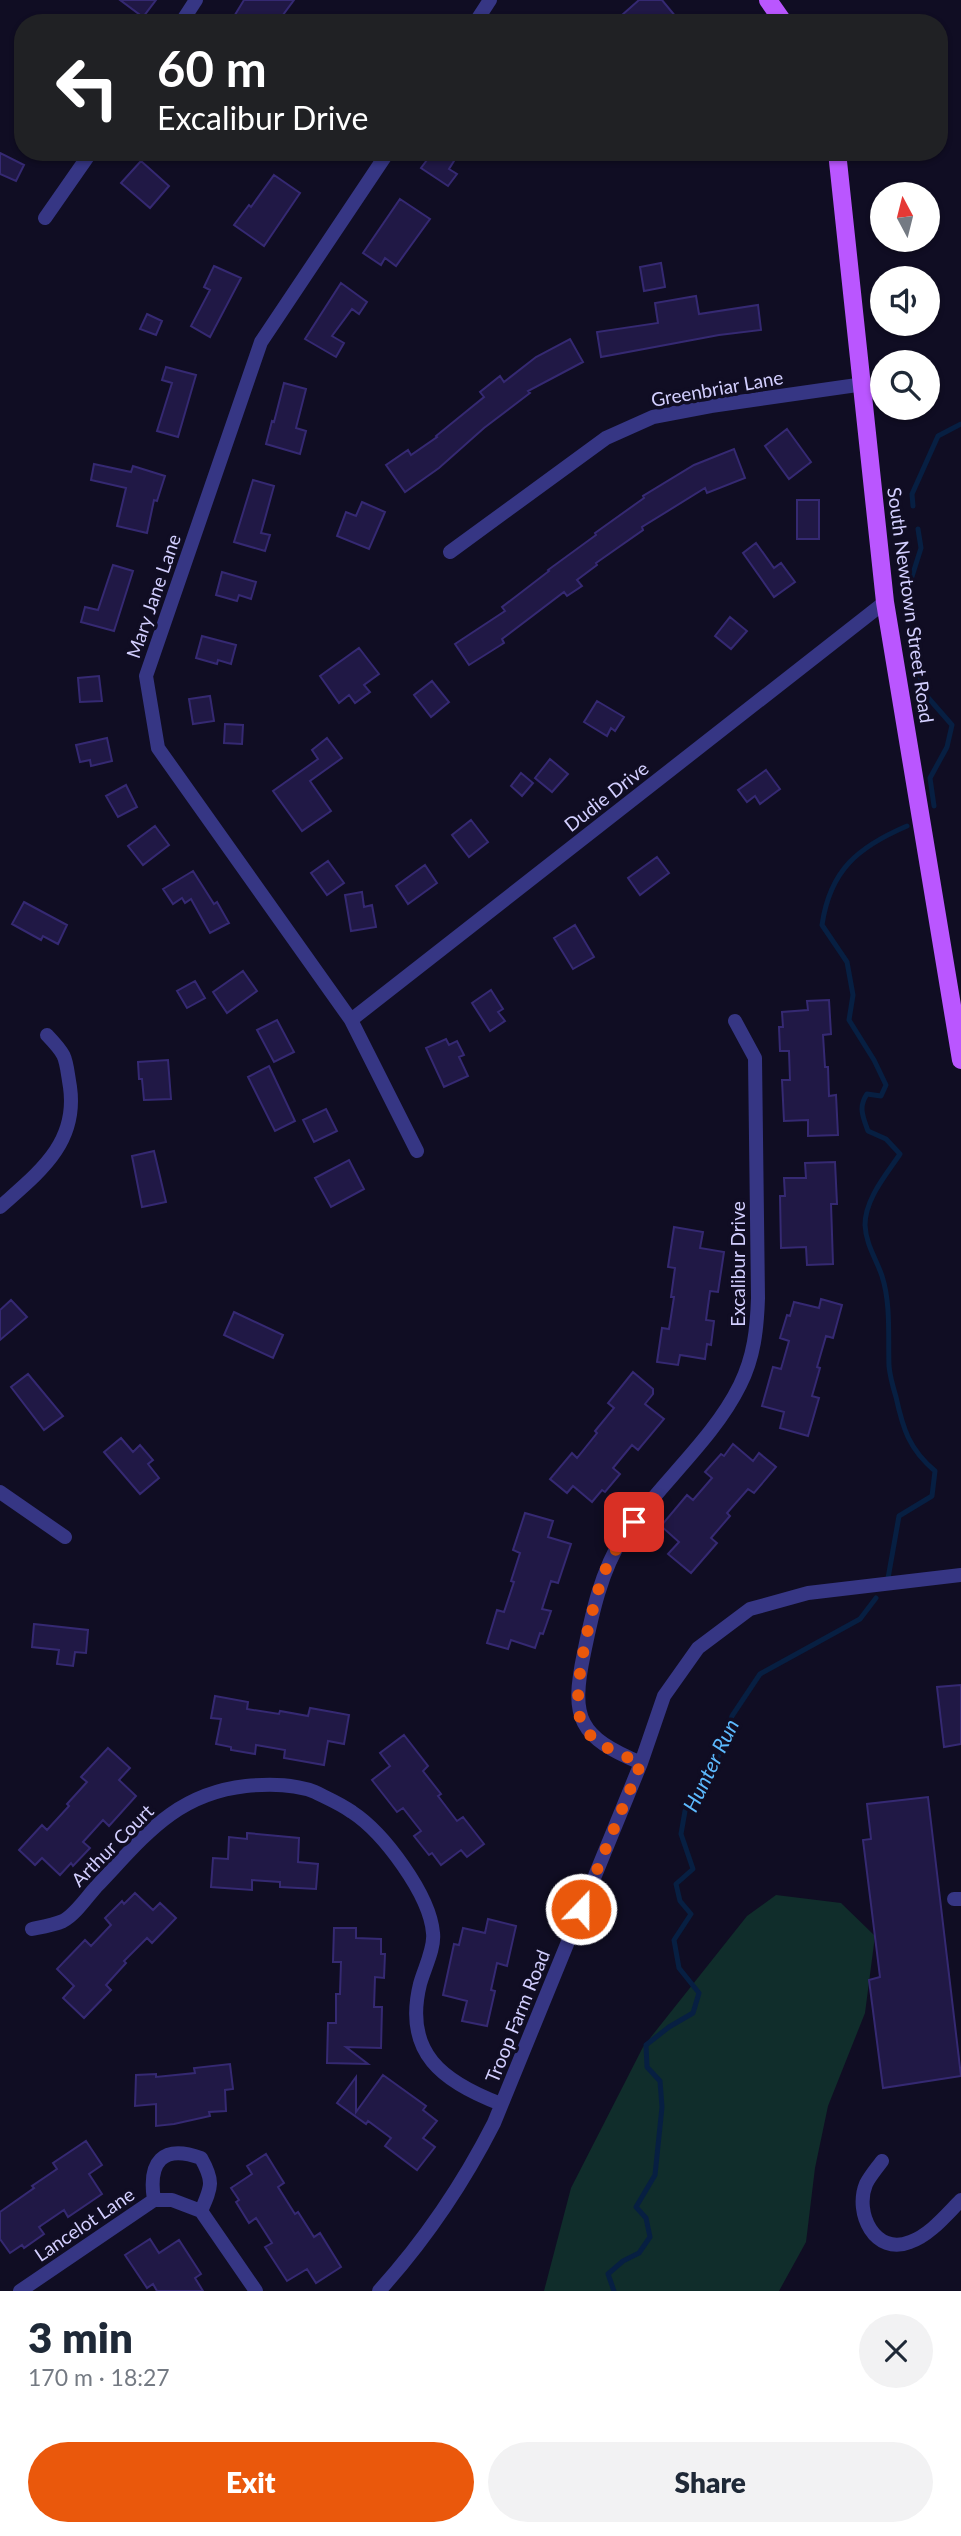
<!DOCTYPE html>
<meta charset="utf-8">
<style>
:root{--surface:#fff;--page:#f2f2f3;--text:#1f2937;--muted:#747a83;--accent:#ea580c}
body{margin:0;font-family:Lato,sans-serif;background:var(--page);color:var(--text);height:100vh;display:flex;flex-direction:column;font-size:26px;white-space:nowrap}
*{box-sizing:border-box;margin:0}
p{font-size:23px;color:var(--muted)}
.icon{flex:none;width:38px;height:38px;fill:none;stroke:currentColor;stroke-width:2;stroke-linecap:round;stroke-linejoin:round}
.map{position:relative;height:2291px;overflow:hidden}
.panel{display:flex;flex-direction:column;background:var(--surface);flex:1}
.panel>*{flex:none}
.guide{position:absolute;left:14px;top:14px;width:934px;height:147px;border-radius:28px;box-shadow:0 2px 5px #0004;background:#202124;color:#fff;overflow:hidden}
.needle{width:46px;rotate:353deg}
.controls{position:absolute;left:870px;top:182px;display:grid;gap:14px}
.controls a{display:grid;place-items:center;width:70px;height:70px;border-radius:50%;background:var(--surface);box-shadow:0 2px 5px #0004;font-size:35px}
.pin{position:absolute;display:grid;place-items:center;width:60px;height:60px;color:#fff;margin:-30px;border-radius:14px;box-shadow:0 4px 10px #0006}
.me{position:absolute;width:77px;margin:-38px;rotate:22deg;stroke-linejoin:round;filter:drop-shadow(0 0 5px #0008)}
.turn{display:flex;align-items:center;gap:24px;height:147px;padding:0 28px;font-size:32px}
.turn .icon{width:91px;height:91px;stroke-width:2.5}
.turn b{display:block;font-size:49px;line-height:60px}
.round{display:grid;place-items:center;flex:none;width:74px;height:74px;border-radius:37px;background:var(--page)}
.summary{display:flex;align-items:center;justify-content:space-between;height:119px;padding:0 28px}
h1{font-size:42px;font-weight:800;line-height:52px}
.button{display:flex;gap:14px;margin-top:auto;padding:14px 28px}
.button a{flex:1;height:80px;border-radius:42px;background:var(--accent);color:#fff;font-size:28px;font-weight:800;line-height:80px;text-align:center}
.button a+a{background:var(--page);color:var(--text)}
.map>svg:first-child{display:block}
.green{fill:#102d2b}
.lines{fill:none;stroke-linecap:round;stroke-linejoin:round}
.stream{stroke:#071f42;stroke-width:5}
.building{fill:#201845;stroke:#352972;stroke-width:2}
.street{stroke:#363684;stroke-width:14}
.primary{stroke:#ba56ff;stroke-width:18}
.route{stroke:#ea580c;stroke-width:12;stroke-dasharray:0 21.6}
.labels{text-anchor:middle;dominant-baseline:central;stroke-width:7;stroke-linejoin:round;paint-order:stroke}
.street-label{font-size:19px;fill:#d3cfff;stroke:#100d23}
.water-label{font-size:21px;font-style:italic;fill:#5dbaff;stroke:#100d23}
</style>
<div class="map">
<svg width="961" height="2291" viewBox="0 0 961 2291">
<rect width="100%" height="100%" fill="#100d23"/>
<!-- green -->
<path class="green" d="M776,1895L841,1903L875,1936L865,2013L828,2106L815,2168L806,2242L779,2291H544L571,2188L643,2047L747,1916Z"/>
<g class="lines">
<!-- stream -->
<path class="stream" d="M913,506L912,494L938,436L961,424
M918,529L921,548L909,586L908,627L924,693L952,725L947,747L930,778L934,806
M887,1584L899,1516L932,1496L935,1471C909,1449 903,1429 896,1397C893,1387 890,1377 889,1366C888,1337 891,1304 882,1276C876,1258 866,1245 865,1225C865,1199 886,1175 900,1154L886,1139L868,1131C863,1117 858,1107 867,1094L881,1096L886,1085L874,1060L849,1020L853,995L847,962L822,925C830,870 858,847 907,826
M614,2291L608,2274L623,2261L639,2253L650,2237L646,2218L636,2207L655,2175L662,2107L660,2081L647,2067L646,2045L669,2027L693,2013L699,1993L679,1968L674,1940L691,1914L680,1901L676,1884L693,1869L681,1834L685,1811L718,1757L732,1716L760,1674L860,1619L876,1598"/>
</g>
<!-- building -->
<path class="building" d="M120,0H156L143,17Z
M244,0H294L277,23H230Z
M639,0H662L681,23H613Z
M433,152H442L454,161L449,169L457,174L448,186L421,168Z
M0,153L24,165L16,181L0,174Z
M141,161L169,186L150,208L121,183Z
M274,175L300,193L264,246L234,225L249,205L251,207Z
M400,199L430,219L396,266L385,258L381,265L363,253Z
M661,263L665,287L644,291L640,267Z
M214,266L241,278L210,337L191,326L210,290L204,287Z
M341,283L367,302L359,314L352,309L332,336L344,343L336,357L305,339Z
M696,296L699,314L758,305L761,330L719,335L601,357L597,332L658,323L655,303Z
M147,314L162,321L156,335L140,329Z
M570,339L583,362L528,391L530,393L484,428L439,468L405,492L386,465L408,450L411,455L437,437L436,436L484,397L480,392L500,376L504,382L536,357Z
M166,367L196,375L178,437L157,431L172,383L162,380Z
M284,383L306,389L296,428L306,431L300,454L266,444L272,421L274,422Z
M787,429L811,462L789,479L765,446Z
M734,449L745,478L707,493L705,488L642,527L643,530L596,563L597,565L577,580L582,586L567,596L564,592L502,639L504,643L469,665L455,644L505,611L502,607L549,571L548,570L596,535L595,533L644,498L643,496L694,465Z
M94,464L131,472L133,466L165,476L157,501L154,500L147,533L117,526L126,488L91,480Z
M253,480L274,486L261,533L270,535L265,551L234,542Z
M797,500H819V539H797Z
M362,502L385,512L369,549L337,536L346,512L356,516Z
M756,543L774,568L781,563L795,582L774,597L743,553Z
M113,565L133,571L114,631L81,622L85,607L98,610Z
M222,572L256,582L251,599L239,595L237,601L216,595Z
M730,617L747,631L731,649L715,636Z
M202,636L236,645L231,664L218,660L217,664L196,658Z
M359,648L379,674L364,685L370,692L355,703L349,695L339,703L320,676Z
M99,676L102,701L80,702L78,678Z
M432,681L449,702L431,717L414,695Z
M210,696L214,721L193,724L189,699Z
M597,701L624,717L615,731L611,728L607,736L584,722Z
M225,724L243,725L242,744L224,743Z
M107,738L112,761L91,766L90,760L80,762L76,745Z
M327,738L342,758L310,781L331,811L302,831L273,791L318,759L312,750Z
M550,759L568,774L552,792L535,778Z
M766,770L780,789L760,804L755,796L747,802L738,790Z
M521,773L533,783L522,796L511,786Z
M126,785L137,807L118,817L106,796Z
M471,820L488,842L469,857L452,835Z
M155,826L169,845L143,865L128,846Z
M657,857L669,873L640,895L628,878Z
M328,861L344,883L327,895L311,873Z
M425,865L437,883L408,904L396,886Z
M193,871L214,904L217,902L229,923L210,933L191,899L185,903L182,898L173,904L163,889Z
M362,892L364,907L372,905L376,927L351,931L345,895Z
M24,902L67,925L58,944L43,936L41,940L12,924Z
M575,925L594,957L573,969L554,938Z
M243,971L257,991L227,1013L213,992Z
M195,981L205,998L187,1008L177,991Z
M491,990L503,1009L498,1012L505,1021L490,1031L472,1003Z
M829,1000L831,1034L823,1035L825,1067H828L829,1096L836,1095L838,1135L808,1136V1120L784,1121L782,1080H790L789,1051H780L779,1027H783L782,1012L808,1010L807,1001Z
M277,1020L294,1052L274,1062L257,1030Z
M446,1039L449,1045L457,1041L464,1055L459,1057L468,1076L444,1087L426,1048Z
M168,1060L171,1099L144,1100L142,1079H139L138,1062Z
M269,1066L295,1121L275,1131L248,1077Z
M326,1109L337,1131L314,1142L303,1120Z
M154,1151L166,1202L142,1207L132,1156Z
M349,1160L364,1189L331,1207L315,1178Z
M835,1162L837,1204H831L833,1264L807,1265L806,1247L781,1248L780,1196H785L784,1178H806L805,1163Z
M674,1227L703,1232L700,1248L724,1252L718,1292L710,1291L706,1320L714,1321L711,1345L707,1344L705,1359L680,1355L678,1365L657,1362L662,1328L669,1329L674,1297H671L675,1268L668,1267Z
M821,1299L842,1305L833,1338L826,1336L817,1367L820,1368L812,1396L819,1398L808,1436L780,1428L784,1412L762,1406L773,1367L781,1369L789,1341L780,1338L787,1315L790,1316L794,1302L819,1308Z
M11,1300L27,1317L0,1340V1310Z
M234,1312L283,1335L273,1358L224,1335Z
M633,1372L653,1389V1394L645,1404L664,1419L638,1450L632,1445L613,1468L620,1474L605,1492L602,1490L592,1502L573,1486L567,1493L550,1479L572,1453L577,1458L597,1433L595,1431L614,1408L608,1403Z
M28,1374L63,1416L44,1430L11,1387Z
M121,1438L133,1452L140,1445L153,1460L148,1464L159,1478L140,1494L104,1452Z
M733,1444L753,1461L759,1453L776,1467L754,1493L748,1489L727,1513L730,1516L711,1538L717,1543L691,1573L668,1554L679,1542L661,1526L687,1495L693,1500L712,1478L705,1472L721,1454L724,1456Z
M525,1513L553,1521L548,1537L571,1544L558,1583L551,1581L542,1609L551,1611L543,1634L540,1633L535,1648L511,1640L508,1649L487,1643L497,1610L504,1612L514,1582L511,1581L520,1553L513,1550Z
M34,1624L88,1630L86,1653L75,1652L73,1666L57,1664L59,1650L32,1647Z
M961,1685V1744L944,1747L937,1687Z
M215,1696L248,1702L247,1709L279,1714L280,1711L308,1716L310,1708L349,1715L344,1744L328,1741L324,1765L284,1758L285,1750L256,1745L255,1754L231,1750V1747L216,1744L221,1719L211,1718Z
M404,1735L428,1766L423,1771L441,1794L438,1796L457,1821L463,1817L484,1844L467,1857L461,1850L441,1865L432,1853L429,1855L414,1836L421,1831L403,1808L397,1812L372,1780L390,1766L380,1753Z
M108,1748L130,1768L119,1780L136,1796L109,1826L103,1820L83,1842L90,1848L73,1866L71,1863L60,1875L42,1858L35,1865L19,1850L42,1825L47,1830L69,1806L67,1804L87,1782L81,1777Z
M928,1797L961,2076L883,2088L869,1980L880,1977L863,1840L871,1839L867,1804Z
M247,1833L299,1838L298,1862L318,1864L316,1889L280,1887V1882L252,1880V1890L211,1887L213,1858L228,1859L229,1837L247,1839Z
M135,1893L153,1910L160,1903L176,1918L152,1943L147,1938L124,1961L126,1963L106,1985L111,1990L84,2018L63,1998L74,1986L57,1969L85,1940L91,1946L111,1925L105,1918L122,1901L124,1904Z
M488,1919L516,1926L507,1966L497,1963L491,1990L495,1991L487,2026L462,2021L467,2001L443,1995L454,1944L459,1945L463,1928L485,1933Z
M334,1928H356V1938L381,1939V1954H385L384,1978L375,1977L374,2007H382L381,2048L346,2047L368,2064L327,2063L328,2023H336V1994H340L341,1962H333Z
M230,2064L233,2089L225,2090L226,2111L209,2112L210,2116L174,2124L156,2126V2104L135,2106L136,2075L156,2074V2077L195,2073L194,2068Z
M383,2075L426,2106L423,2110L437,2121L423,2138L435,2147L417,2170L385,2146L391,2138L368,2121L366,2124L337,2103L356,2077V2112Z
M86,2141L102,2165L89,2174L102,2194L68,2217L64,2210L39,2227L44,2234L24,2248L22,2245L10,2253L0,2239V2212L34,2188L32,2186L57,2169L53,2163Z
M266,2154L284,2183L278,2187L295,2214L298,2212L314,2237L320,2233L341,2267L316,2283L307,2269L287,2281L265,2247L272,2243L256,2218L249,2223L236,2202L239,2200L231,2188L252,2174L247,2166Z
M150,2239L159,2253L179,2240L201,2274L195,2278L203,2291H157L153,2284L147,2288L125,2255Z"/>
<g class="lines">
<!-- street -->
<path class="street" d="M181,23L196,0
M475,23L490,0
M388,152L261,342L146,676L158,748L351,1020L417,1151
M45,218L91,152
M450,552L606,438L653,417L711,406L864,384
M351,1020L885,602
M0,1207C38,1173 78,1144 70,1087C65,1057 68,1057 47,1035
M0,1492L65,1537
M641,1763C579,1737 570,1719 584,1653C592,1614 601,1571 623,1537C658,1485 713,1440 740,1385C754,1357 757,1329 758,1298L755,1058L735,1021
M954,1899H961
M32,1929C42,1927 54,1925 63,1921C75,1915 87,1897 96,1887C143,1838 174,1794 246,1786C267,1784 295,1784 315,1792C327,1798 341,1804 352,1812C384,1833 430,1895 433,1933C435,1948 424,1969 420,1984C403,2053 443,2082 501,2104
M882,2161C877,2168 870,2176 866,2184C854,2213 875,2256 910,2242C930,2235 946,2215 961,2200
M154,2200C148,2162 162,2144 201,2158C214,2181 212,2186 201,2211
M20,2291L154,2200H172L201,2211L256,2291
M379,2291C425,2240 463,2184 494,2123L641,1763L664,1696L698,1648L750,1609L808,1593L961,1575"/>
<!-- primary -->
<path class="primary" d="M768,0L784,23
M837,152L885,602L961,1060"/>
</g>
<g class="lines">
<!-- route -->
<path class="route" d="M581,1909L641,1763C620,1754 590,1744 581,1721C570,1692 593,1602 604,1573C612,1554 623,1538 634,1522"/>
</g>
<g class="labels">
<!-- street labels -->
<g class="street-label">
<text transform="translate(717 388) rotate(-10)">Greenbriar Lane</text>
<text transform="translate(153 596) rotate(-71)">Mary Jane Lane</text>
<text transform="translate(911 605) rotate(82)">South Newtown Street Road</text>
<text transform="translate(606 796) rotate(-38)">Dudie Drive</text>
<text transform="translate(737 1264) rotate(-90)">Excalibur Drive</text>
<text transform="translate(112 1845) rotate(-45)">Arthur Court</text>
<text transform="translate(517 2016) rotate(-68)">Troop Farm Road</text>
<text transform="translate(84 2224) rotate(-34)">Lancelot Lane</text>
</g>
<!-- water labels -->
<g class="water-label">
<text transform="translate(710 1765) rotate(-64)">Hunter Run</text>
</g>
</g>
</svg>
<div class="controls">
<a><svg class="needle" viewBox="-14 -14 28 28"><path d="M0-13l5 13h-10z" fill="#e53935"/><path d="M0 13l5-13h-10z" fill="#747a83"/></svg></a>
<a><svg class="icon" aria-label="sound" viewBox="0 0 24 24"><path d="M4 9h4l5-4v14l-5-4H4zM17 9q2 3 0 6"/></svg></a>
<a><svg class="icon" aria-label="search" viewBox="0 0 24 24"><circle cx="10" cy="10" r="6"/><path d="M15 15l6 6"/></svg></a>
</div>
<div class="pin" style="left:634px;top:1522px;background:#d93025"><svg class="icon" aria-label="arrive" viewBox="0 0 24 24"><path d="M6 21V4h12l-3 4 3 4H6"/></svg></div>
<svg class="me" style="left:581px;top:1909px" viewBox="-20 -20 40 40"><circle r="17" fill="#ea580c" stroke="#fff" stroke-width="3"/><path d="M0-11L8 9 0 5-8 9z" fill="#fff"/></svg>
<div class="guide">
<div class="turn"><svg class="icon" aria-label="left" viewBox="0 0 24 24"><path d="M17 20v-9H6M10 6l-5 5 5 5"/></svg><div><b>60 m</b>Excalibur Drive</div></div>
</div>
</div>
<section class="panel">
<div class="summary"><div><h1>3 min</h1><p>170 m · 18:27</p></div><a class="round"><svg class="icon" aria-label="close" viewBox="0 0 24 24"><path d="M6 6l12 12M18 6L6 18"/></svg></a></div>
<div class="button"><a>Exit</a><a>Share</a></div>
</section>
